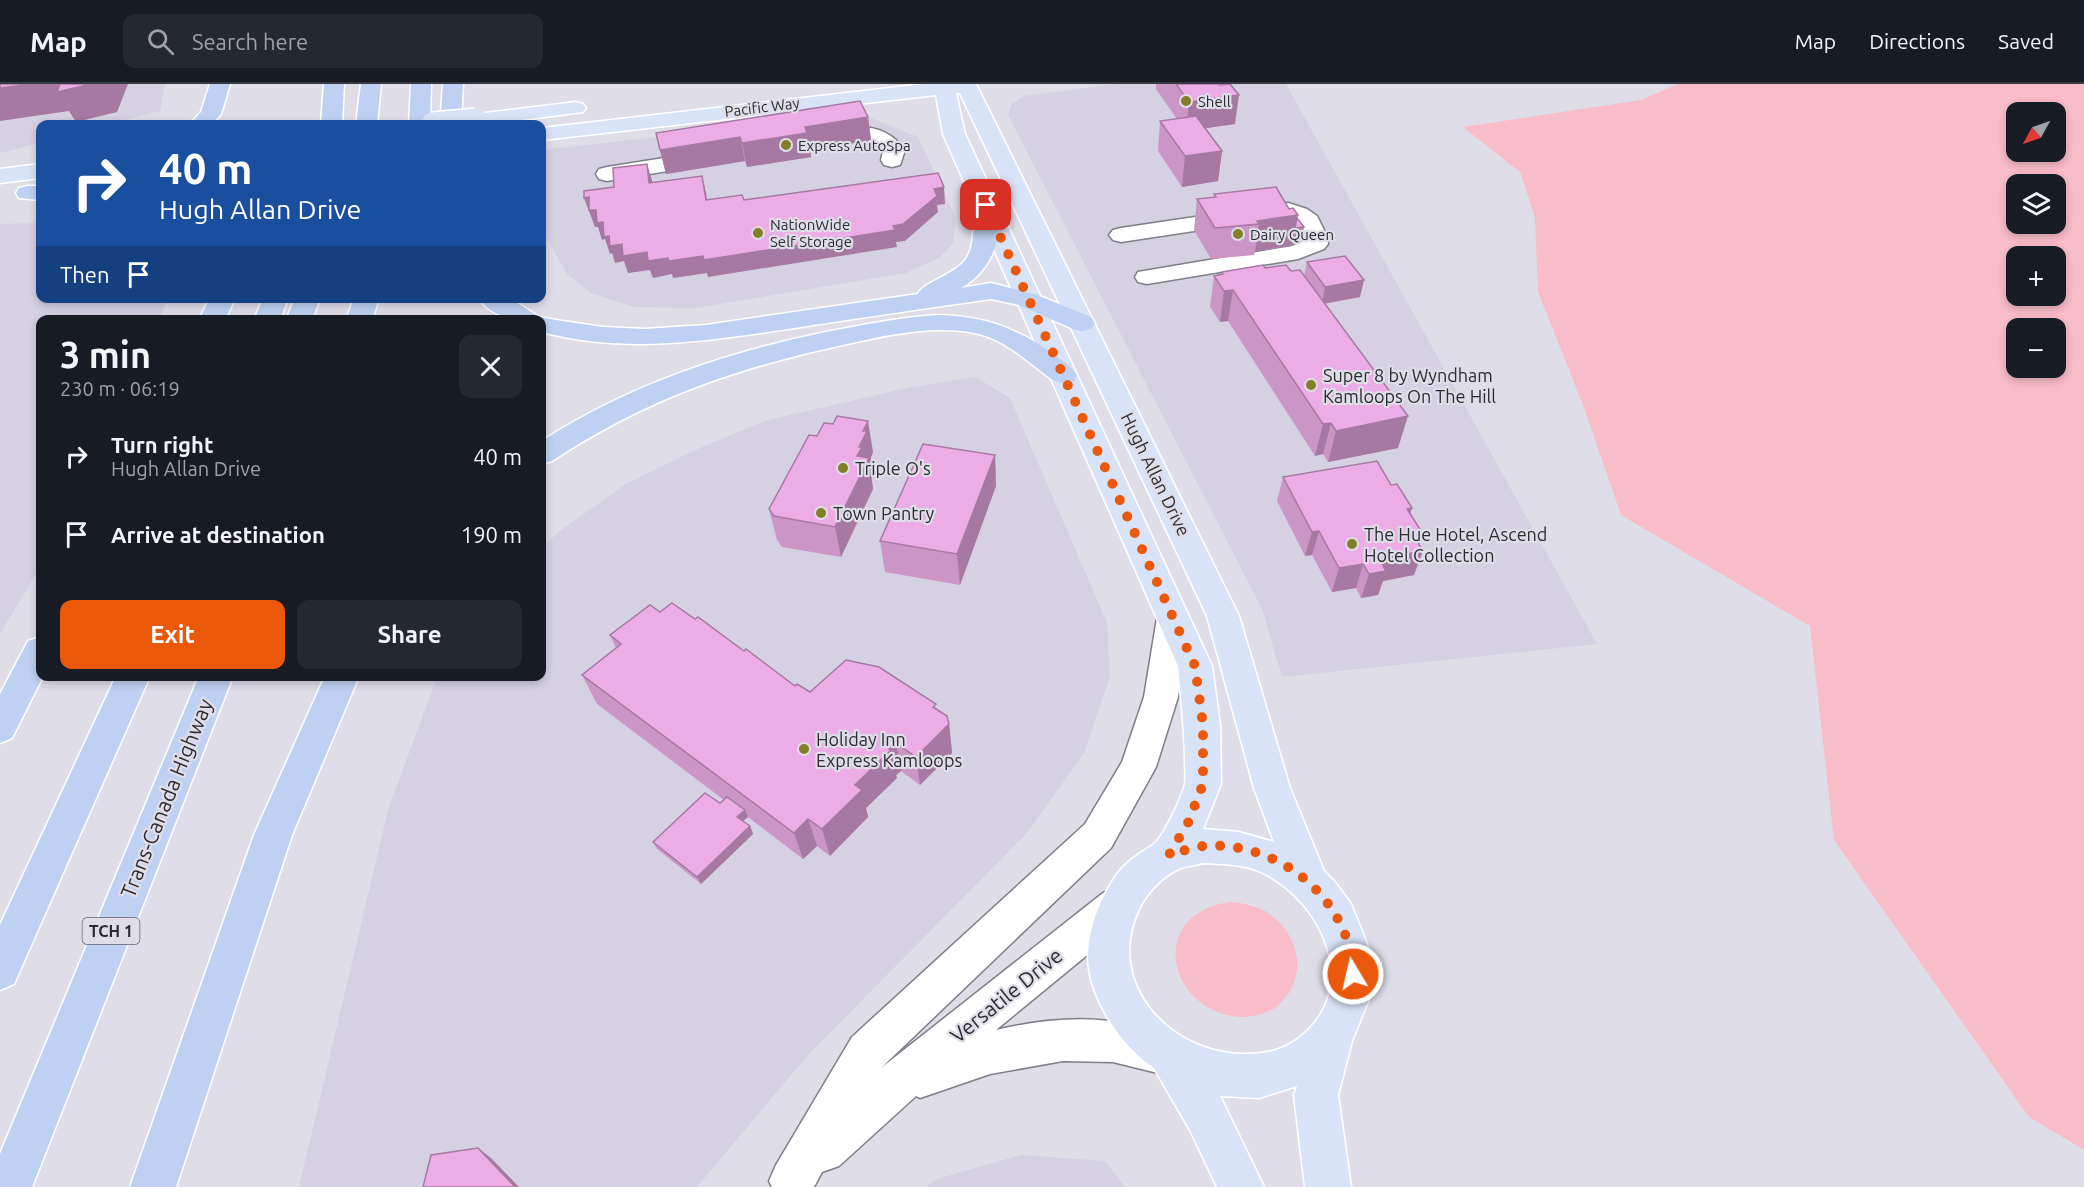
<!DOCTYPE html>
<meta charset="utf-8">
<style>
:root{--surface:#171b24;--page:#242831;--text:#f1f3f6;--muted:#9ea1a6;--line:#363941;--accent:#ea580c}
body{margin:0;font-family:Ubuntu,sans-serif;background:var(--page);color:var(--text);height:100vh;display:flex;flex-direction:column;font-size:22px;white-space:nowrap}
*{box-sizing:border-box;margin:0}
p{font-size:20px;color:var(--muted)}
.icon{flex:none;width:33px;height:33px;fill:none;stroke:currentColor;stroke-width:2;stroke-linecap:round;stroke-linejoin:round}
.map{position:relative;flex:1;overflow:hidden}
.side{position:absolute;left:36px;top:231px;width:510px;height:366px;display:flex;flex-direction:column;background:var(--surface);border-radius:12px;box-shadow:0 3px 9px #0003}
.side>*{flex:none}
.top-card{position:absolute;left:36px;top:36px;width:510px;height:183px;border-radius:12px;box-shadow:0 3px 9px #0003;background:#1a4fa0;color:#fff;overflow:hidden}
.needle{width:39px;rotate:230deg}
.controls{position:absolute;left:2006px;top:18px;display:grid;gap:12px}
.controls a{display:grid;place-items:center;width:60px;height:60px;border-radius:12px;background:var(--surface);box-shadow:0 3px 9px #0003;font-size:30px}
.pin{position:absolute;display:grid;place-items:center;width:51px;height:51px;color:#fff;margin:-26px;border-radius:12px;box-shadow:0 3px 9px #0006}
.me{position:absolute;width:66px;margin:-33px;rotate:351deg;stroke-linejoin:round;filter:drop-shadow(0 0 4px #0008)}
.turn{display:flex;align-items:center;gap:21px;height:126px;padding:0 24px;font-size:27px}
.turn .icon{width:78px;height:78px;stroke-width:2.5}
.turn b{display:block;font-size:42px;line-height:51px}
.then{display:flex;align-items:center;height:57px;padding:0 24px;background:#0003;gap:12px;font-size:22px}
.round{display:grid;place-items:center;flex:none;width:63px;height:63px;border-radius:12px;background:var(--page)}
.head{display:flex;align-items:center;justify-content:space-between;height:102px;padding:0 24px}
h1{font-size:36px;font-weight:700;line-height:45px}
.action{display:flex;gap:12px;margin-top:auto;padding:12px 24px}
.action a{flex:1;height:69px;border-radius:12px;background:var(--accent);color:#fff;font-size:24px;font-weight:700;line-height:69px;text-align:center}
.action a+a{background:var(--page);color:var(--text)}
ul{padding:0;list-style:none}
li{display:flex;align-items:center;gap:18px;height:78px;padding:0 24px}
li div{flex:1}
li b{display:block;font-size:22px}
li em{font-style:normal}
header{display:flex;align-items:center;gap:36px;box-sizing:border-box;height:84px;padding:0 30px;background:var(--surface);border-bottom:2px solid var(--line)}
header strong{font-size:28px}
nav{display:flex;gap:33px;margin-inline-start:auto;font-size:21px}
.search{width:420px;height:54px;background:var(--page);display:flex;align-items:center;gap:15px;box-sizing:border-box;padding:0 21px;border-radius:12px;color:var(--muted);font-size:22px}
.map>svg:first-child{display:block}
.built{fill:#d5d1e3}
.green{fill:#f9bcc9;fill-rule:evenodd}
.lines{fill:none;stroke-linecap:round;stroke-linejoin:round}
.minor-casing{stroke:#7f7d87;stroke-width:3}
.major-casing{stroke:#fff;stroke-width:3}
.highway-casing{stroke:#fff;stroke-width:3}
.minor{fill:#fff;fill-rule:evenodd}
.major{fill:#d8e3f7;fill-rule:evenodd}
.highway{fill:#bed1f2;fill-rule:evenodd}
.major-bridge-casing{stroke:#fff;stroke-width:26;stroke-linecap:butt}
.major-bridge{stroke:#d8e3f7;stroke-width:23}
.wall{fill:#cb95c6}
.shaded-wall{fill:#a579a1}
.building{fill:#ecade6;stroke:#a579a1;stroke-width:1.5}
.route{stroke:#ea580c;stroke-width:10;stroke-dasharray:0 18}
.poi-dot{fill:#837f27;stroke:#dfdde8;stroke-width:2}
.labels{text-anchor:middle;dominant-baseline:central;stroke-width:4.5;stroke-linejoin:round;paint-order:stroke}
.far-poi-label{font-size:15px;fill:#2c2c30;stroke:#dfdde8;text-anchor:start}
.far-street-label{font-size:15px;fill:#2c2c30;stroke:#dfdde8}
.shield{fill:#dfdde8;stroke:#626167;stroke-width:1.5}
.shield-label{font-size:16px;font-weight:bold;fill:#2c2c30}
.poi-label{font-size:18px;fill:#2c2c30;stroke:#dfdde8;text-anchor:start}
.street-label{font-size:18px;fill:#2c2c30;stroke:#dfdde8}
.near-street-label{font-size:21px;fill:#2c2c30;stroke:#dfdde8}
</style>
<header>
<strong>Map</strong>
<div class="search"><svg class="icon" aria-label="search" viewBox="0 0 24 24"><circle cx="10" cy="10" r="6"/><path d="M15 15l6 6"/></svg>Search here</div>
<nav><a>Map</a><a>Directions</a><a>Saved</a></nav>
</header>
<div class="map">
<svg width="2084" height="1103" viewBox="0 0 2084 1103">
<rect width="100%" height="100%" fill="#dfdde8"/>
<!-- built -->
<path class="built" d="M0,0H165L160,27L109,40H40V59L0,69Z
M1117,0H1286L1597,560L1282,593L1262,525L1008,31L1012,20L1024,12Z
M836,33L871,34L918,53L956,134L953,160L939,174L906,189L697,224L634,223L591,209L567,190L547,155L542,133V66Z
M40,139V214L167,215L160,235L40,236V483L0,550V140Z
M975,293L1010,314L1107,539L1110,593L1084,669L1027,749L807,972L697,1103H299L388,726L437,593L542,592V463L561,446L626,400L693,367L764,337L907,304Z
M1021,1071L1105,1077L1125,1103H926L937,1095Z"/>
<!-- green -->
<path class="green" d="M1678,0H2084V1066L2029,1033L1834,756L1810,542L1621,431L1583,321L1538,208L1535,135L1521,89L1463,43L1641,16ZM2016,28H2055V68H2016ZM2016,100H2055V140H2016ZM2016,172H2055V212H2016ZM2016,244H2055V284H2016Z
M1230,818C1242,819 1253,821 1265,827C1301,849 1310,896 1276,923C1266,930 1253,933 1241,933C1168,929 1145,830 1230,818Z"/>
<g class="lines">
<!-- minor casing -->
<g class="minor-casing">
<path id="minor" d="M855,43C876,42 893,49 905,66L900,81L892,83L884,81L881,76L883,67L868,56L827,61L819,60L816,55L819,50Z
M708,67L716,69L719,74L716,79L607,97L599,95L596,90L599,85L607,83Z
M1288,119L1307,125L1317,132L1328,154V160L1324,165L1298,175L1147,200L1138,198L1135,193L1138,188L1292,162L1304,157C1303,145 1298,138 1287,133L1121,158L1113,156L1109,151L1113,146L1121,144Z
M1173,521L1185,525L1189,534L1178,613L1156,683L1111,764L881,984L1103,809L1117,804L1131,809L1137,822L1131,835L996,946C1059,931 1120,930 1181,955L1187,970L1181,985L1166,991L1113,978L1063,977L990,990L920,1014L916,1012L839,1082L822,1088L814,1103H772L769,1097L776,1081L852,953L1085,740L1122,678L1144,613L1157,534L1161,525Z"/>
</g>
<!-- major casing -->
<g class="major-casing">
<path id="major" d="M924,0H976L1239,532L1290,704L1324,787L1334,797L1351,820L1367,860L1372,888L1369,915L1352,957L1338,1011L1351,1103H1305L1294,1011L1297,1002L1259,1014L1220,1012L1264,1103H1217L1191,1048L1154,984C1121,963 1089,913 1088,874C1088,845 1100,816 1115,793C1125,778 1139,770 1153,761C1163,754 1182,713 1185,700C1186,692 1185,682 1185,673C1184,642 1181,612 1178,582L943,50L936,11L542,56V44ZM956,9H960L1207,532L1254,704L1274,758L1239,748L1203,745L1221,700L1220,641L1212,582L965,50ZM1203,779C1222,780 1244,780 1261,788C1323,817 1363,905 1299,954C1282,967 1265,970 1243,970C1169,969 1104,899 1139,825C1147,809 1163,791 1181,784C1188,782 1196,781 1203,779Z
M576,18L583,20L586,24L583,28L491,40H469L465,36L469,32L476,30Z
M40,80V94L0,99V85Z"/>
</g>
<!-- highway casing -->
<g class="highway-casing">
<path id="highway" d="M210,0H230L221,30L212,40H190L201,28Z
M324,0H344L342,40H321Z
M361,0H381L377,40H356Z
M411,0H431L430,40H409Z
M443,0H463L461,40H440Z
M27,102H40V116L19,114L16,109L19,104Z
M986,114L994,116C998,122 998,128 998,135C1000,164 987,189 961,204L991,199L1037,211L1091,233L1095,239L1091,245L1082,247L1073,245L1019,221L991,215C928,224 864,233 801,243C714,256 628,271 542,248V236C519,236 493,236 479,214H510L539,233L562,237L603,243L644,245L706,241L918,210C922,199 956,190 966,175C979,156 969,129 978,116Z
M210,214H235L225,236H199Z
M263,214H288L280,236H254Z
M295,214H320L312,236H286Z
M354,214H379L372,236H346Z
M939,231C983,232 1017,244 1053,270C1062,276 1071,282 1077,291L1074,297C1067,299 1062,300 1056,297C1049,295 1043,288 1037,284C1019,270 998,253 974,249C932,241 888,251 847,260C736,284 648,314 552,377L542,380V357C629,301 725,269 826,248C863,241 901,233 939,231Z
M40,553V592H43L12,654L0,659V610L28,557Z
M116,592H150L14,900L0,906V841Z
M199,592H233L32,1103H0V1070Z
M325,592H359L292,751L176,1103H130L254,751Z"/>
</g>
<!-- minor -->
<use href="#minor" class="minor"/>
<!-- major -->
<use href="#major" class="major"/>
<!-- highway -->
<use href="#highway" class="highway"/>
<!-- major-bridge casing -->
<g class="major-bridge-casing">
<path id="major-bridge" d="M433,40L476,36"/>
</g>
<!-- major-bridge -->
<use href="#major-bridge" class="major-bridge"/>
</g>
<!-- wall -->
<path class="wall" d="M1156,0H1220L1235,40L1206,44L1222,67L1218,97L1182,103L1158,67L1160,37L1177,35L1156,5Z
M868,33L871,56L810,66L811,73L747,83L745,77L666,90L656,49Z
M1214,110L1289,125L1298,131L1297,134L1302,152L1294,153L1292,162L1255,167L1254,171L1211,175L1194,146L1197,115L1214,113Z
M1307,178L1360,213L1324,220L1398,364L1328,378L1323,370L1315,372L1228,237L1220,238L1210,223L1214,192L1222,190V188L1265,184L1291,187L1304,192Z
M873,368L871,373V379L870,382L873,405L841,473L782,463L777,456L769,425Z
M995,371L996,402L960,501L885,488L880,457Z
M1283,393L1391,401L1423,450L1419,461L1414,491L1383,497L1378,511L1361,514L1356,504L1332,508L1312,471L1305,472L1277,417Z
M660,528L695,535L795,602L810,608L936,625L949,640L952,669L920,701L901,687L896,691L897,694L866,724L868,733L830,772L817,762L803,775L748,733L743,737L750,742L753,750L701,800L657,765L653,758L720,719L724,716L597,620L582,591L616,564L610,551Z"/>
<!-- shaded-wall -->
<path class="shaded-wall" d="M32,0H128L117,28L76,38L69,27L0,37V4Z
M1239,11L1235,40L1186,47L1189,18Z
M868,33L871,56L810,66L811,73L747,83L742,59L805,43Z
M740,53L745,77L666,90L660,66Z
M1222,67L1218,97L1182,103L1185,72Z
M647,80L652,96L654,116L649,99Z
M702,92L706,109L710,133L706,116Z
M944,103L945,120L937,121L938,128L905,157L896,158L897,163L708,193L707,189L673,194L672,190L653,194L650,186L628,189L624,177L615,179L612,169L610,170L605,155L602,156L598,143H595L584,114L589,113L603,138L622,160L647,168L893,142L934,105Z
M1298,131L1295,144L1304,143L1302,152L1294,153L1292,162L1255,167L1259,140L1257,137Z
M1364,196L1360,213L1322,220L1325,203Z
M1233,206L1228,237L1220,238L1224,207Z
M1408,332L1398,364L1328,378L1336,347Z
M868,337L873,368L871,373V379L870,382L873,405L841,473L835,443L857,372L863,347Z
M1331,339L1323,370L1315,372L1323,340Z
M995,371L996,402L960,501L957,470Z
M1412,424L1404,449L1407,425Z
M1319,447L1312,471L1305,472L1312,448Z
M1423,450L1416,468L1423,467L1414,491L1383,497L1378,511L1361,514L1369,490L1379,475L1414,452Z
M1363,480L1356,504L1332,508L1339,484Z
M949,640L952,669L920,701L916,673Z
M896,659L901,687L896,691L897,694L866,724L868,733L830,772L822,745L855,701Z
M745,726L748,733L740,740L737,733Z
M808,735L817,762L803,775L794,749Z
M750,742L753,750L701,800L697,793Z
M478,1064L491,1074L519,1103H515Z"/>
<!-- building -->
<path class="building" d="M0,0H32L0,4Z
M60,0H91L57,8Z
M1176,0H1220V1L1230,0L1239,11L1189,18Z
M860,17L868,33L805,43L807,49L742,59L740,53L660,66L656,49Z
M1196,32L1222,67L1185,72L1160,37Z
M647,80L649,99L702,92L706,116L742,111L744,116L938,89L944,103L934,105L937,112L903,140L893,142L895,146L704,176L703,172L669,177L668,174L648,177L647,168L623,172L622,160L610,162L609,152L604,153L603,138L597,139L596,126H589V113L584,114V107L614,103L613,84Z
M1276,103L1289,125L1293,124L1298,131L1257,137L1259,140L1215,144L1197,115L1216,113L1214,110Z
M1297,134L1304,143L1295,144Z
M1345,172L1364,196L1325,203L1307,178Z
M1263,181L1265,184L1286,181L1291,187L1300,186L1408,332L1336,347L1331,339L1323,340L1233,206L1224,207L1214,192L1223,190L1222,188Z
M837,332L868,337L863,347H867L859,363H862L857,372L869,374L835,443L774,432L769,425L809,351L817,352L824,339L833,340Z
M923,360L995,371L957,470L880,457Z
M1377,377L1391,401L1397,400L1412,424L1407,425L1423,450L1414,452L1423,467L1379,475L1386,487L1369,490L1363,480L1339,484L1319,447L1312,448L1283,393Z
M672,519L695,535L698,533L744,567L746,565L795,602L797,600L810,608L846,576L879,583L936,620L933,623L947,632L949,640L916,673L896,659L889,665L891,666L855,701L862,706L822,745L808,735L794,749L582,591L621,560L610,551L650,521L660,528Z
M705,709L720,719L727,713L745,726L737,733L750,742L697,793L653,758Z
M478,1064L515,1103H423L431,1071Z"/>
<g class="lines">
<!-- route -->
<path class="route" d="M986,121L1195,582L1203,641V700L1188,739L1169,771C1180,768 1193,763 1205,762C1266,758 1325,796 1346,853C1351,864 1351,878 1353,890"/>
</g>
<!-- markers -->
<g class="poi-dot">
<circle cx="1186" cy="17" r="6"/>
<circle cx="786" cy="61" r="6"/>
<circle cx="758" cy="149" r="6"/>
<circle cx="1238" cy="150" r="6"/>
<circle cx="1311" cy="301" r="6"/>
<circle cx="843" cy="384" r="6"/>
<circle cx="821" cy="429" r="6"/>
<circle cx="1352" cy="460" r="6"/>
<circle cx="804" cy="665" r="6"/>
</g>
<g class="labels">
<!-- far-poi labels -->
<g class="far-poi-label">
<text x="1198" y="17">Shell</text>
<text x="798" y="61">Express AutoSpa</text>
<text x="770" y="140">NationWide<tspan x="770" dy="17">Self Storage</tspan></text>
<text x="1250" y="150">Dairy Queen</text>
</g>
<!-- far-street labels -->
<g class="far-street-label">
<text transform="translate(762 23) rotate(-7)">Pacific Way</text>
</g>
<!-- shield labels -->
<rect class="shield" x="82.5" y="834" width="57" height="26" rx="4.5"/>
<g class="shield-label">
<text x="111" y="847">TCH 1</text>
</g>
<!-- poi labels -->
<g class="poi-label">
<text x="1323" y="291">Super 8 by Wyndham<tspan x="1323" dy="21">Kamloops On The Hill</tspan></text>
<text x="855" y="384">Triple O's</text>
<text x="833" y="429">Town Pantry</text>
<text x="1364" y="450">The Hue Hotel, Ascend<tspan x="1364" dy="21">Hotel Collection</tspan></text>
<text x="816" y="655">Holiday Inn<tspan x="816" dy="21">Express Kamloops</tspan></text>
</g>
<!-- street labels -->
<g class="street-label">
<text transform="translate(1156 390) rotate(64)">Hugh Allan Drive</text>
</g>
<!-- near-street labels -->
<g class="near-street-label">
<text transform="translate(166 714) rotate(-68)">Trans-Canada Highway</text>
<text transform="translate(1006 911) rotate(-39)">Versatile Drive</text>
</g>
</g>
</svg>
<div class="controls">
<a><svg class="needle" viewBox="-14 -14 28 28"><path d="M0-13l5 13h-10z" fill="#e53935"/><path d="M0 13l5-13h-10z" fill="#9ea1a6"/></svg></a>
<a><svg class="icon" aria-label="layers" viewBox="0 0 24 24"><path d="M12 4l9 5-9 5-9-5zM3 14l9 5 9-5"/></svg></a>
<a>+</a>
<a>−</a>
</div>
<div class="pin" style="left:986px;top:121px;background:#d93025"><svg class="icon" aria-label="arrive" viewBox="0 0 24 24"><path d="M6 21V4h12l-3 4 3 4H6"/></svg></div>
<svg class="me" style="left:1353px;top:890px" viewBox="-20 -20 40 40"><circle r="17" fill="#ea580c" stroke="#fff" stroke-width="3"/><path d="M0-11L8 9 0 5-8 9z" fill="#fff"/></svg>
<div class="top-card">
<div class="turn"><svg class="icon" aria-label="right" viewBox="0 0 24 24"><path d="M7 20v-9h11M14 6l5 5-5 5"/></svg><div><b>40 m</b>Hugh Allan Drive</div></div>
<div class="then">Then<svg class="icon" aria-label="arrive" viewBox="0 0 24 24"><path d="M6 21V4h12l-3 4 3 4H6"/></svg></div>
</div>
<section class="side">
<div class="head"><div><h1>3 min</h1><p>230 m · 06:19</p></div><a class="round"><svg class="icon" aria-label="close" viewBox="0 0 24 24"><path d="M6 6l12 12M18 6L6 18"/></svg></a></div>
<ul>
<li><svg class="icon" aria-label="right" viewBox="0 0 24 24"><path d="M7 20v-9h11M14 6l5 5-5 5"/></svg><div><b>Turn right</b><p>Hugh Allan Drive</p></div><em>40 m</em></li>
<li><svg class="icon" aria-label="arrive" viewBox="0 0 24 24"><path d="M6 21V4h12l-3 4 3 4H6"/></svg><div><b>Arrive at destination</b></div><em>190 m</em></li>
</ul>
<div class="action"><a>Exit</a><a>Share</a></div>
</section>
</div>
